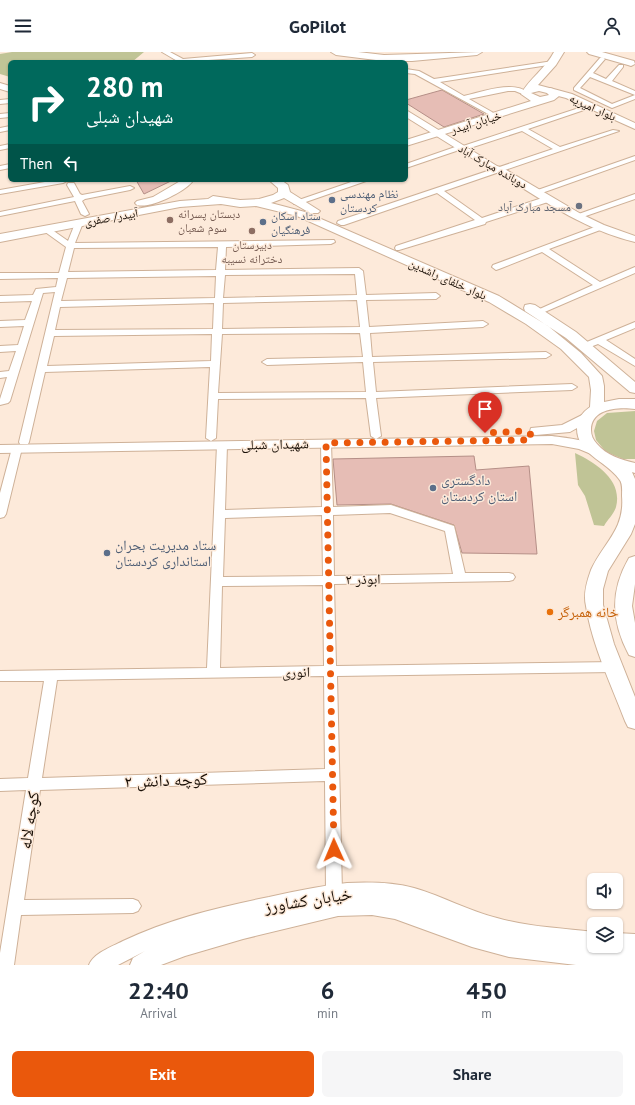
<!DOCTYPE html>
<meta charset="utf-8">
<style>
:root{--surface:#fff;--page:#f6f6f7;--text:#1f2937;--muted:#747a83;--accent:#ea580c}
body{margin:0;font-family:"PT Sans","Noto Naskh Arabic",sans-serif;background:var(--page);color:var(--text);height:100vh;display:flex;flex-direction:column;font-size:15px;white-space:nowrap}
*{box-sizing:border-box;margin:0}
p{font-size:13px;color:var(--muted)}
.icon{flex:none;width:22px;height:22px;fill:none;stroke:currentColor;stroke-width:2;stroke-linecap:round;stroke-linejoin:round}
.map{position:relative;height:913px;overflow:hidden}
.panel{display:flex;flex-direction:column;background:var(--surface);flex:1}
.panel>*{flex:none}
.top-card{position:absolute;left:8px;top:8px;width:400px;height:122px;border-radius:6px;box-shadow:0 1px 3px #0004;background:#00695c;color:#fff;overflow:hidden}
.tools{position:absolute;left:587px;top:821px;display:grid;gap:8px}
.tools a{display:grid;place-items:center;width:36px;height:36px;border-radius:6px;background:var(--surface);box-shadow:0 1px 3px #0004;font-size:20px}
.pin{position:absolute;display:grid;place-items:center;width:34px;height:34px;color:#fff;margin:-41px -17px;border-radius:50% 50% 50% 0;rotate:-45deg;box-shadow:0 0 4px #0007}
.pin .icon{rotate:45deg}
.me{position:absolute;width:44px;margin:-22px;rotate:359deg;stroke-linejoin:round;filter:drop-shadow(0 0 3px #0008)}
.turn{display:flex;align-items:center;gap:14px;height:84px;padding:0 12px;font-size:18px}
.turn .icon{width:52px;height:52px;stroke-width:2.5}
.turn b{display:block;font-size:28px;line-height:34px}
.then{display:flex;align-items:center;height:38px;padding:0 12px;background:#0003;gap:8px;font-size:15px}
.eta{display:flex;justify-content:space-evenly;align-items:center;height:68px;text-align:center}
.eta b{font-size:24px;font-weight:700;line-height:28px}
.cta{display:flex;gap:8px;margin-top:auto;padding:8px 12px}
.cta a{flex:1;height:46px;border-radius:6px;background:var(--accent);color:#fff;font-size:16px;font-weight:700;line-height:46px;text-align:center}
.cta a+a{background:var(--page);color:var(--text)}
header{display:flex;justify-content:space-between;align-items:center;height:52px;padding:0 12px;background:var(--surface);font-size:18px;font-weight:700}
.map>svg:first-child{display:block}
.green{fill:#c0c496}
.building{fill:#e6bdb5;stroke:#b58f87}
.lines{fill:none;stroke-linecap:round;stroke-linejoin:round}
.minor-casing{stroke:#ceb198;stroke-width:2}
.tertiary-casing{stroke:#ceb198;stroke-width:2}
.secondary-casing{stroke:#ceb198;stroke-width:2}
.minor{fill:#fff;fill-rule:evenodd}
.tertiary{fill:#fff;fill-rule:evenodd}
.secondary{fill:#fff;fill-rule:evenodd}
.route{stroke:#ea580c;stroke-width:7;stroke-dasharray:0 12.6}
.service-dot{fill:#5c6f8a;stroke:#fdeada;stroke-width:1.5}
.worship-dot{fill:#6b7280;stroke:#fdeada;stroke-width:1.5}
.education-dot{fill:#8d6e63;stroke:#fdeada;stroke-width:1.5}
.food-dot{fill:#e8710a;stroke:#fdeada;stroke-width:1.5}
.labels{text-anchor:middle;dominant-baseline:central;stroke-width:3;stroke-linejoin:round;paint-order:stroke}
.far-street-label{font-size:12px;fill:#1a1007;stroke:#fdeada}
.far-service-label{font-size:12px;fill:#4e5e75;stroke:#fdeada;text-anchor:start}
.far-worship-label{font-size:12px;fill:#5b616d;stroke:#fdeada;text-anchor:end}
.far-education-label{font-size:12px;fill:#785e54;stroke:#fdeada;text-anchor:start}
.street-label{font-size:14px;fill:#1a1007;stroke:#fdeada}
.service-label{font-size:14px;fill:#4e5e75;stroke:#fdeada;text-anchor:start}
.food-label{font-size:14px;fill:#c56008;stroke:#fdeada;text-anchor:start}
.near-street-label{font-size:17px;fill:#1a1007;stroke:#fdeada}
</style>
<header><svg class="icon" aria-label="menu" viewBox="0 0 24 24"><path d="M4 6h16M4 12h16M4 18h16"/></svg>GoPilot<svg class="icon" aria-label="person" viewBox="0 0 24 24"><circle cx="12" cy="8" r="4"/><path d="M4 21q1-7 8-7t8 7"/></svg></header>
<div class="map">
<svg width="635" height="913" viewBox="0 0 635 913">
<rect width="100%" height="100%" fill="#fdeada"/>
<!-- green -->
<path class="green" d="M12,0H144L132,10H10V25L0,22V2Z
M635,359V407H623L606,400L596,388L594,379L597,369L607,361Z
M575,401C596,411 623,428 616,455C614,462 608,467 604,474L594,473L585,444L578,433Z"/>
<!-- building -->
<path class="building" d="M442,38L484,62L444,75L406,51V48Z
M136,128H173L144,142Z
M474,404L476,418L529,414L537,502L462,501L454,473L391,452L337,453L333,407Z"/>
<g class="lines">
<!-- minor casing -->
<g class="minor-casing">
<path id="minor" d="M162,0H170L183,7L252,1L255,3L252,5L179,10Z
M602,5L605,7L593,21L606,27L619,13H623V15L612,29L635,39V43L590,25L580,36L612,52L635,43V47L612,56L574,38V36L600,6Z
M553,9L556,11L555,12L440,30L464,44C482,40 514,28 528,41L525,43L515,39H508L469,47L492,60L493,61L490,63L415,22L406,21V17L419,19L434,27Z
M10,47V51L0,52V48Z
M582,55L585,57L584,58L528,77L560,95L613,78L619,79L444,139L482,166L545,145H551V149L486,170L485,172L399,198H396L395,196L396,194L475,168L437,141L344,173H341L337,171L338,169L553,97L522,79L470,96H464L463,94Z
M10,61V65L0,66V62Z
M10,74V78L0,80V76Z
M10,92V96L0,98V94Z
M458,94H464L465,96L406,116V112Z
M635,104V108L539,142H536L532,140Z
M10,112V116L0,118V114Z
M56,128L67,129L63,131L0,142V138Z
M357,128H369L300,152H294L293,150Z
M68,131H74L80,142L82,143L130,134L134,136L130,138L85,147L82,149L89,162L85,164L81,162L75,149L0,164V160L74,145L67,133Z
M635,142V147L580,166H574L573,164Z
M76,169H79L83,171L75,191L334,188L335,190L331,192L226,195L225,218L359,216L363,219L366,243L436,241L440,244L436,247L366,248L369,275L483,269L488,272L483,275L370,281L372,305L546,300L551,303L546,306L373,310L376,340L572,332L577,335L572,338L376,346L381,384L376,387L371,384L366,346L218,347L216,386L211,389L206,386L210,315L45,320L29,390L28,392H20L19,390L55,240L43,241L10,349L8,351L0,353V347L7,325L0,326V320L9,319L16,299L0,300V294L18,293L24,274L0,275V269L25,268L32,249L0,250V244L33,243L36,237L56,235L58,226L0,227V221H59L66,195L41,177L45,175H48L68,189ZM218,195L216,218L68,220L74,196ZM355,222L357,243L223,246L225,223ZM216,224L215,246L61,249L67,226ZM357,248L360,275L222,277L223,251ZM214,251L213,277L55,278L60,255ZM360,281L363,305L267,307L262,310L267,313L363,310L366,340L218,341L222,282ZM212,282L211,309L47,314L54,284Z
M600,173L604,175L603,177L549,197L600,230L635,215V221L540,262L537,263L533,260L593,233L542,200L499,217L496,218L492,215L493,213Z
M635,270V276L606,288L635,307V314L598,292L585,297L580,294L582,292Z
M326,388L331,391L333,455L391,453L454,474L465,521H509L513,522L515,525L513,528L509,529L334,532L336,614L615,610L619,611L621,615L619,619L615,620L337,624L342,840L344,846L341,851L336,853L331,851L326,840L325,729L40,738L24,848L133,847L138,849L141,854L138,859L133,861L21,863L14,913H0V901L26,738L0,739V727L28,726L44,629H0V619L207,616L217,393L222,390L227,393L225,458L322,455L321,391ZM390,461L445,479L453,522L334,524L333,463ZM322,463L323,524L223,525L225,466ZM323,533L324,614L220,616L222,534ZM324,624L325,717L42,726L57,628Z
M17,393L22,396L6,462L4,465L0,466V441L12,396Z"/>
</g>
<!-- tertiary casing -->
<g class="tertiary-casing">
<path id="tertiary" d="M550,36L572,42L635,71V77L566,46L547,41L546,39Z
M406,58L497,114L503,116L581,162L604,173L635,184V190C584,178 541,147 497,120L491,118L406,65Z
M588,360L593,361L594,364L593,367L570,380L536,383L531,382L530,379L531,376L562,373Z
M552,384C566,386 595,388 603,400L601,403L596,404L579,397L552,392L0,401V393Z
M347,831C369,830 392,830 414,836C442,844 469,859 497,866C529,875 562,876 594,880V894H602L601,896L609,897L607,894H616V881L635,882V913H576L509,905L472,895L395,867L372,863L338,864L243,887L185,904L161,913H130L133,906L145,899L118,913H89C94,901 111,895 123,889C169,867 219,855 269,845C295,839 320,834 347,831Z"/>
</g>
<!-- secondary casing -->
<g class="secondary-casing">
<path id="secondary" d="M331,0H358L384,3L482,0L477,3L412,9H384L336,3Z
M554,0H564L556,13L538,33L553,37L559,44L554,48L406,94V88L531,49L521,42C529,27 546,16 554,0ZM539,39L547,41L549,43L540,45L531,41Z
M587,0H602L634,9L635,12L631,14L628,13L589,2Z
M0,31L10,34V40L0,37Z
M182,128H190L192,130C184,140 150,157 137,153L135,151L137,149L153,145Z
M269,128H281L288,133L290,140L320,159L318,161H310L284,146L271,151L305,160L499,244L548,274L581,301L602,324L604,334V350L619,347H635V357C619,355 591,356 591,378C591,383 593,388 597,392C606,403 621,408 635,411V421L632,420L635,427V472L631,482L608,519L603,537V553L614,592L635,645V677L628,675L625,669C611,632 592,593 586,554C583,542 587,529 591,518C603,491 625,478 622,444C622,439 623,431 619,427C605,408 576,402 577,375C577,367 583,360 590,355L591,338L589,325L561,297L526,272L489,250L297,164L256,154L240,155L221,152L180,155L0,190V182L180,149L208,147L213,144L240,148L259,147L273,143L278,140V136Z
M530,252L535,253L576,280L635,330V341L630,340L566,286L525,259L524,256L525,253Z
M635,504V532L632,554L635,571V605L629,603C611,569 610,539 629,506Z"/>
</g>
<!-- minor -->
<use href="#minor" class="minor"/>
<!-- tertiary -->
<use href="#tertiary" class="tertiary"/>
<!-- secondary -->
<use href="#secondary" class="secondary"/>
</g>
<g class="lines">
<!-- route -->
<path class="route" d="M334,798L326,391L529,388L532,384L530,382L524,379L485,381"/>
</g>
<!-- markers -->
<g class="service-dot">
<circle cx="332" cy="148" r="4"/>
<circle cx="263" cy="170" r="4"/>
<circle cx="433" cy="436" r="4"/>
<circle cx="107" cy="501" r="4"/>
</g>
<circle class="worship-dot" cx="579" cy="154" r="4"/>
<g class="education-dot">
<circle cx="170" cy="168" r="4"/>
<circle cx="252" cy="179" r="4"/>
</g>
<circle class="food-dot" cx="550" cy="560" r="4"/>
<g class="labels">
<!-- far-street labels -->
<g class="far-street-label">
<text transform="translate(593 55) rotate(24)">بلوار امیریه</text>
<text transform="translate(476 70) rotate(-17)">خیابان آبیدر</text>
<text transform="translate(493 114) rotate(30)">دوبانده مبارک آباد</text>
<text transform="translate(111 165) rotate(-10)">آبیدر/ صفری</text>
<text transform="translate(448 227) rotate(24)">بلوار خلفای راشدین</text>
</g>
<!-- far-service labels -->
<g class="far-service-label">
<text x="340" y="141">نظام مهندسی<tspan x="340" dy="14">کردستان</tspan></text>
<text x="271" y="163">ستاد اسکان<tspan x="271" dy="14">فرهنگیان</tspan></text>
</g>
<!-- far-worship labels -->
<g class="far-worship-label">
<text x="571" y="154">مسجد مبارک آباد</text>
</g>
<!-- far-education labels -->
<g class="far-education-label">
<text x="178" y="161">دبستان پسرانه<tspan x="178" dy="14">سوم شعبان</tspan></text>
<text x="252" y="192" text-anchor="middle">دبیرستان<tspan x="252" dy="14">دخترانه نسیبه</tspan></text>
</g>
<!-- street labels -->
<g class="street-label">
<text transform="translate(275 392) rotate(-1)">شهیدان شبلی</text>
<text transform="translate(363 527) rotate(-1)">ابوذر ۲</text>
<text transform="translate(296 620) rotate(-1)">انوری</text>
</g>
<!-- service labels -->
<g class="service-label">
<text x="441" y="428">دادگستری<tspan x="441" dy="16">استان کردستان</tspan></text>
<text x="115" y="493">ستاد مدیریت بحران<tspan x="115" dy="16">استانداری کردستان</tspan></text>
</g>
<!-- food labels -->
<g class="food-label">
<text x="558" y="560">خانه همبرگر</text>
</g>
<!-- near-street labels -->
<g class="near-street-label">
<text transform="translate(166 728) rotate(-2)">کوچه دانش ۲</text>
<text transform="translate(29 768) rotate(-81)">کوچه لاله</text>
<text transform="translate(308 848) rotate(-9)">خیابان کشاورز</text>
</g>
</g>
</svg>
<div class="tools">
<a><svg class="icon" aria-label="sound" viewBox="0 0 24 24"><path d="M4 9h4l5-4v14l-5-4H4zM17 9q2 3 0 6"/></svg></a>
<a><svg class="icon" aria-label="layers" viewBox="0 0 24 24"><path d="M12 4l9 5-9 5-9-5zM3 14l9 5 9-5"/></svg></a>
</div>
<div class="pin" style="left:485px;top:381px;background:#d93025"><svg class="icon" aria-label="arrive" viewBox="0 0 24 24"><path d="M6 21V4h12l-3 4 3 4H6"/></svg></div>
<svg class="me" style="left:334px;top:798px" viewBox="-20 -20 40 40"><path d="M0-17L14 15 0 8-14 15z" fill="#ea580c" stroke="#fff" stroke-width="4"/></svg>
<div class="top-card">
<div class="turn"><svg class="icon" aria-label="right" viewBox="0 0 24 24"><path d="M7 20v-9h11M14 6l5 5-5 5"/></svg><div><b>280 m</b>شهیدان شبلی</div></div>
<div class="then">Then<svg class="icon" aria-label="left" viewBox="0 0 24 24"><path d="M17 20v-9H6M10 6l-5 5 5 5"/></svg></div>
</div>
</div>
<section class="panel">
<div class="eta">
<div><b>22:40</b><p>Arrival</p></div>
<div><b>6</b><p>min</p></div>
<div><b>450</b><p>m</p></div>
</div>
<div class="cta"><a>Exit</a><a>Share</a></div>
</section>
